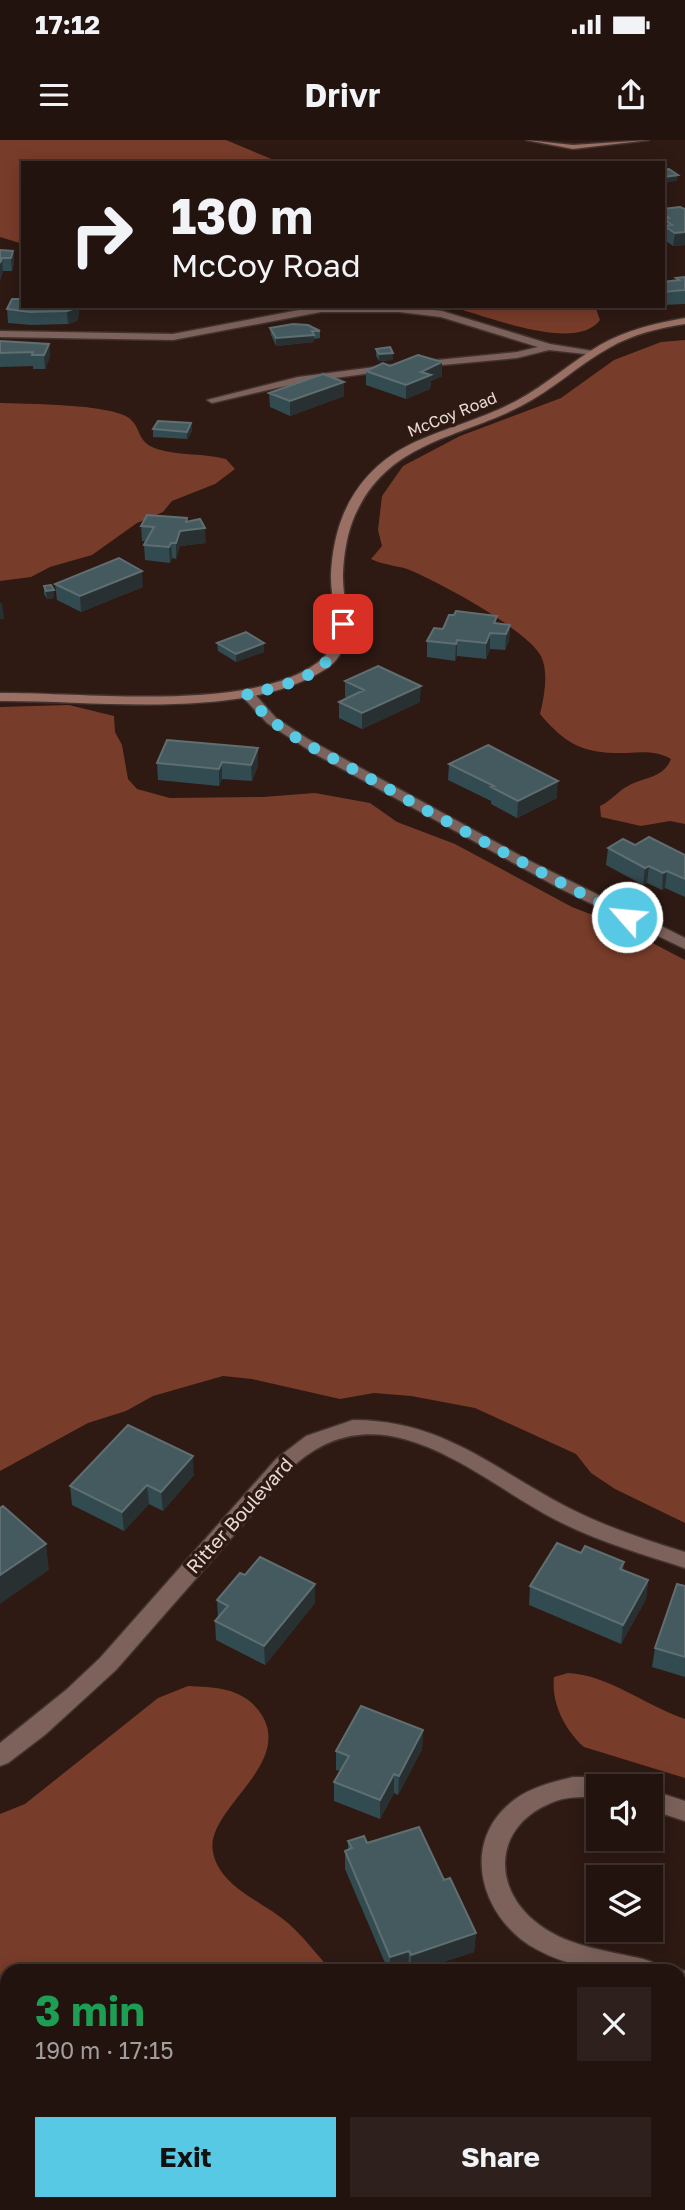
<!DOCTYPE html>
<meta charset="utf-8">
<style>
:root{--surface:#22130e;--page:#2e201c;--text:#f1f3f6;--muted:#a29e9e;--line:#3f322e;--accent:#58c9e4}
body{margin:0;font-family:"Golos Text",sans-serif;background:var(--page);color:var(--text);height:100vh;display:flex;flex-direction:column;font-size:26px;white-space:nowrap}
*{box-sizing:border-box;margin:0}
p{font-size:23px;color:var(--muted)}
.icon{flex:none;width:38px;height:38px;fill:none;stroke:currentColor;stroke-width:2;stroke-linecap:round;stroke-linejoin:round}
.map{position:relative;flex:1;overflow:hidden}
.side{position:absolute;left:0px;top:1824px;width:686px;height:247px;display:flex;flex-direction:column;background:var(--surface);border-radius:21px 21px 0 0;box-shadow:0 4px 18px #0003,0 0 0 2px var(--line)}
.side>*{flex:none}
.hud{position:absolute;left:21px;top:21px;width:644px;height:147px;border-radius:0px;box-shadow:0 4px 18px #0003,0 0 0 2px var(--line);background:#22130e;color:var(--text);overflow:hidden}
.fabs{position:absolute;left:586px;top:1634px;display:grid;gap:14px}
.fabs a{display:grid;place-items:center;width:77px;height:77px;border-radius:0px;background:var(--surface);box-shadow:0 4px 18px #0003,0 0 0 2px var(--line);font-size:35px}
.pin{position:absolute;display:grid;place-items:center;width:60px;height:60px;color:#fff;margin:-30px;border-radius:14px;box-shadow:0 4px 10px #0006}
.me{position:absolute;width:77px;margin:-38px;rotate:297deg;stroke-linejoin:round;filter:drop-shadow(0 0 5px #0008)}
.turn{display:flex;align-items:center;gap:24px;height:147px;padding:0 35px;font-size:32px}
.turn .icon{width:91px;height:91px;stroke-width:2.5}
.turn b{display:block;font-size:49px;line-height:60px}
.round{display:grid;place-items:center;flex:none;width:74px;height:74px;border-radius:0px;background:var(--page)}
.overview{display:flex;align-items:center;justify-content:space-between;height:119px;padding:0 35px}
h1{font-size:42px;font-weight:700;line-height:52px;color:#1e9e55}
.cta{display:flex;gap:14px;margin-top:auto;padding:14px 35px}
.cta a{flex:1;height:80px;border-radius:0px;background:var(--accent);color:#111;font-size:28px;font-weight:700;line-height:80px;text-align:center}
.cta a+a{background:var(--page);color:var(--text)}
.status{display:flex;justify-content:space-between;align-items:center;height:49px;padding:0 35px;background:var(--surface);direction:ltr}
.status svg{height:19px;fill:currentColor}
header{display:flex;justify-content:space-between;align-items:center;height:91px;padding:0 35px;background:var(--surface);font-size:32px;font-weight:700}
.map>svg:first-child{display:block}
.forest{fill:#783c2a}
.lines{fill:none;stroke-linecap:round;stroke-linejoin:round}
.street-casing{stroke:#43332f;stroke-width:3}
.secondary-casing{stroke:#43332f;stroke-width:3}
.street{fill:#7c625a;fill-rule:evenodd}
.secondary{fill:#997063;fill-rule:evenodd}
.wall{fill:#324b51}
.shaded-wall{fill:#283032}
.building{fill:#455a5f;stroke:#5f6e71;stroke-width:2}
.route{stroke:#58c9e4;stroke-width:12;stroke-dasharray:0 21.6}
.labels{text-anchor:middle;dominant-baseline:central;stroke-width:7;stroke-linejoin:round;paint-order:stroke}
.far-street-label{font-size:16px;fill:#e8d9d4;stroke:#2e1913}
.street-label{font-size:19px;fill:#e8d9d4;stroke:#2e1913}
</style>
<div class="status"><b>17:12</b><svg viewBox="0 0 49 12"><path d="M0 12V9h3v3zM5 12V6h3v6zM10 12V3h3v9zM15 12V0h3v12zM26 1h20v11H26zM47 4h2v5h-2z"/></svg></div>
<header><svg class="icon" aria-label="menu" viewBox="0 0 24 24"><path d="M4 6h16M4 12h16M4 18h16"/></svg>Drivr<svg class="icon" aria-label="share" viewBox="0 0 24 24"><path d="M12 15V3M7 8l5-5 5 5M5 13v7h14v-7"/></svg></header>
<div class="map">
<svg width="685" height="2070" viewBox="0 0 685 2070">
<rect width="100%" height="100%" fill="#2e1913"/>
<!-- forest -->
<path class="forest" d="M0,0H226L281,23H23V104L0,97Z
M448,166H595L600,180C575,214 483,174 448,166Z
M685,200V684L670,681L641,686L601,677L600,666C611,661 618,651 628,646C643,637 663,639 671,619C657,611 643,612 627,613C585,614 567,606 540,574C544,557 549,533 541,516C526,489 442,444 412,431C399,425 385,426 371,419L382,406L378,390L382,356L403,326L460,296L561,258L614,220L661,202Z
M0,263C26,264 111,264 129,278C142,288 136,302 157,309C180,316 204,313 226,319L235,329L215,344L172,361L163,372L137,383L92,415L50,427L31,437L0,441Z
M69,565L114,576L115,592L122,605L128,639L137,649L170,658L263,657L315,653L370,663L397,682L455,704L572,767L616,784L685,820V1383L615,1349L591,1333L576,1314L475,1268L411,1256L374,1253L340,1259L252,1239L223,1236L153,1256L126,1271L88,1283L0,1331V567Z
M568,1533C609,1535 646,1566 685,1579V1638L584,1607C565,1590 551,1563 554,1537Z
M188,1546C215,1547 242,1548 259,1571C298,1623 204,1669 213,1712C220,1748 263,1761 288,1783C304,1797 317,1815 331,1830H7V1932L0,1929V1674L25,1664L158,1558Z
M319,2063H528L522,2070H325Z"/>
<g class="lines">
<!-- street casing -->
<g class="street-casing">
<path id="street" d="M320,166H400L442,171L550,204L599,212L594,215L549,210L517,218L421,227L417,226V222L517,212L538,207L441,177L399,172H321L173,200L0,197V191L173,194Z
M390,225L394,226V230L298,243L212,263L207,260L298,237Z
M247,550L252,551L276,578L308,599L530,721L685,798V809L559,748L315,614L267,583L240,554Z
M353,1280C444,1280 493,1329 569,1368C606,1387 646,1400 685,1412V1428C641,1414 597,1401 556,1380C477,1339 385,1248 297,1323L116,1530L46,1594L8,1623L0,1626V1603L66,1550L100,1518L276,1319L306,1296Z
M573,1637H604L612,1640L615,1647H598V1657C582,1657 566,1656 551,1663C492,1687 491,1751 541,1786C570,1807 609,1811 643,1819L652,1822L655,1830C611,1830 576,1831 536,1809C481,1779 458,1702 514,1660C531,1647 553,1642 573,1637Z
M651,1650L685,1661V1681L651,1670Z
M679,1829L685,1831V1853L679,1851V1830H674Z
M0,1978L7,1981V2007L0,2004Z
M136,2063H172L174,2070H139Z"/>
</g>
<!-- secondary casing -->
<g class="secondary-casing">
<path id="secondary" d="M526,0L573,5L649,0L573,9Z
M685,178V184C659,188 633,194 609,208C578,225 553,250 521,266C462,297 393,301 359,367C348,387 344,411 343,433C342,468 360,508 324,530C243,581 93,560 0,561V553C85,552 248,573 317,523C347,502 330,464 331,434C332,413 336,392 344,373C381,293 449,297 516,261C546,245 571,222 600,205C626,190 656,183 685,178Z"/>
</g>
<!-- street -->
<use href="#street" class="street"/>
<!-- secondary -->
<use href="#secondary" class="secondary"/>
</g>
<!-- wall -->
<path class="wall" d="M663,69H685V105L673,106L663,99Z
M0,110L13,111L14,124L12,131H3L0,140Z
M685,137V164L663,165V142L676,141V138Z
M23,166H79V174L77,181L68,184L31,185L8,183L7,169Z
M270,188L320,191V198L314,199V202L276,206L271,195Z
M0,201L49,204L50,217L45,229H33V226L0,227Z
M376,209L393,213V220L379,221L376,216Z
M442,222V236L431,241L430,249L406,259L366,245V231L390,226Z
M269,253L344,256L290,276L270,267Z
M191,283L192,291L187,299L153,297V289Z
M188,381L206,403L180,406L176,419L172,418L170,423L145,420L144,405L146,401H142L141,386Z
M55,444L143,447L81,472L57,460Z
M44,446L54,458L47,459L44,454Z
M497,484L510,485L509,501L505,510L490,509L486,519L457,516L455,521L427,517V501L443,489Z
M217,503L264,512L236,522L218,511Z
M345,541L420,562L362,589L339,578V562L347,558L345,557Z
M258,608V625L252,641L222,639L219,646L158,640L157,623Z
M449,624L557,658L517,678L491,664V661L448,640Z
M635,705L685,715V757L665,748L662,750L647,743L643,745L606,725L608,708Z
M194,1335L163,1371L149,1364L124,1391L72,1365L70,1346Z
M581,1413L624,1422L623,1430L648,1440L646,1459L621,1504L529,1465L530,1446Z
M245,1435L315,1463L265,1525L216,1500L215,1481L218,1478L217,1460Z
M685,1446V1537L652,1527L655,1508Z
M423,1590L422,1609L398,1655L394,1653L380,1679L334,1661V1642L340,1631L336,1630V1611Z
M348,1701L367,1703L444,1740L476,1793L474,1812L419,1830H409L408,1829L404,1830H388L345,1729V1711L348,1709Z
M685,1889V1982L679,1976V1894Z"/>
<!-- shaded-wall -->
<path class="shaded-wall" d="M678,35L677,41L663,43V37Z
M685,92V105L673,106L675,93Z
M13,111L14,124L12,131L11,118Z
M2,118L3,131L0,140V123Z
M76,166H79V174L77,181L68,184L67,171Z
M314,195V202L276,206V198Z
M49,204L50,217L45,229L44,215Z
M393,213V220L379,221V214Z
M442,222V236L431,241L430,249L406,259V245L421,232Z
M344,242V256L290,276V261Z
M191,283L192,291L187,299V292Z
M187,378L188,390L205,388L206,403L180,406L176,419V403L180,391Z
M171,403L172,418L170,423L169,407Z
M142,431L143,447L81,472L80,456Z
M54,450V458L47,459L46,451Z
M0,463H2L4,479H0Z
M510,485L509,501L505,510L506,494Z
M490,493V509L486,519V503Z
M457,500V516L455,521L456,504Z
M264,503V512L236,522V514Z
M421,546L420,562L362,589V573Z
M258,608V625L252,641L251,625Z
M222,622V639L219,646V629Z
M558,641L557,658L517,678L518,661Z
M649,726L647,743L643,745L645,728Z
M667,731L665,748L662,750L663,733Z
M193,1316L194,1335L163,1371L161,1352Z
M147,1345L149,1364L124,1391L122,1372Z
M46,1404L49,1430L0,1464V1435Z
M648,1440L646,1459L621,1504L623,1485Z
M315,1444V1463L265,1525L264,1506Z
M423,1590L422,1609L398,1655L399,1636Z
M394,1634V1653L380,1679V1660Z
M476,1793L474,1812L419,1830H411V1815Z
M409,1811L408,1829L404,1830H390V1817Z"/>
<!-- building -->
<path class="building" d="M669,29L678,35L663,37V30Z
M680,67L685,69V92L675,93L664,86L672,85L664,79L669,78L663,74V69Z
M0,110L13,111L11,118H2L0,123Z
M685,137V150L663,152V142L679,140L676,138Z
M12,159H23V166H76V168L67,171L30,172L7,169Z
M293,184L308,185L320,191H312L314,195L276,198L270,188Z
M0,201L49,204L44,215H32L33,212L0,213Z
M390,207L393,213L379,214L376,209Z
M418,215L442,222L421,232L431,235L406,245L366,231L383,223L390,226Z
M323,234L344,242L290,261L269,253Z
M158,281L191,283L187,292L153,289Z
M147,375L187,378L186,382L200,379L205,388L180,391L176,403H171L169,407L144,405L154,387L141,386Z
M119,418L142,431L80,456L55,444Z
M51,445L54,450L46,451L44,446Z
M456,471L497,476L494,483L510,485L506,494L490,493L486,503L457,500L456,504L427,501L434,488L443,489L449,475H454Z
M246,492L264,503L236,514L217,503Z
M378,526L421,546L362,573L339,562L364,550L345,541Z
M167,600L258,608L251,625L222,622L219,629L157,623Z
M488,605L558,641L518,661L491,647L494,646L449,624Z
M649,697L685,715V739L667,731L663,733L649,726L645,728L608,708L623,699L635,705Z
M128,1285L193,1316L161,1352L147,1345L122,1372L70,1346Z
M3,1366L46,1404L0,1435V1368Z
M557,1403L581,1413L585,1406L624,1422L620,1429L648,1440L623,1485L530,1446Z
M260,1417L315,1444L264,1506L215,1481L228,1466L217,1460L240,1433L245,1435Z
M677,1444L685,1446V1517L655,1508Z
M361,1566L423,1590L399,1636L394,1634L380,1660L334,1642L349,1616L336,1611Z
M419,1687L444,1740L450,1738L476,1793L411,1815L409,1811L390,1817L345,1711L352,1708L348,1701L364,1696L367,1703Z
M523,1825L532,1830H519Z
M685,1889V1952L679,1946V1894Z"/>
<g class="lines">
<!-- route -->
<path class="route" d="M343,484C339,534 289,545 247,554C273,592 325,613 364,635C451,685 538,731 627,777"/>
</g>
<g class="labels">
<!-- far-street labels -->
<g class="far-street-label">
<text transform="translate(452 274) rotate(-22)">McCoy Road</text>
</g>
<!-- street labels -->
<g class="street-label">
<text transform="translate(239 1375) rotate(-48)">Ritter Boulevard</text>
</g>
</g>
</svg>
<div class="fabs">
<a><svg class="icon" aria-label="sound" viewBox="0 0 24 24"><path d="M4 9h4l5-4v14l-5-4H4zM17 9q2 3 0 6"/></svg></a>
<a><svg class="icon" aria-label="layers" viewBox="0 0 24 24"><path d="M12 4l9 5-9 5-9-5zM3 14l9 5 9-5"/></svg></a>
</div>
<div class="pin" style="left:343px;top:484px;background:#d93025"><svg class="icon" aria-label="arrive" viewBox="0 0 24 24"><path d="M6 21V4h12l-3 4 3 4H6"/></svg></div>
<svg class="me" style="left:627px;top:777px" viewBox="-20 -20 40 40"><circle r="17" fill="#58c9e4" stroke="#fff" stroke-width="3"/><path d="M0-11L8 9 0 5-8 9z" fill="#fff"/></svg>
<div class="hud">
<div class="turn"><svg class="icon" aria-label="right" viewBox="0 0 24 24"><path d="M7 20v-9h11M14 6l5 5-5 5"/></svg><div><b>130 m</b>McCoy Road</div></div>
</div>
<section class="side">
<div class="overview"><div><h1>3 min</h1><p>190 m · 17:15</p></div><a class="round"><svg class="icon" aria-label="close" viewBox="0 0 24 24"><path d="M6 6l12 12M18 6L6 18"/></svg></a></div>
<div class="cta"><a>Exit</a><a>Share</a></div>
</section>
</div>
